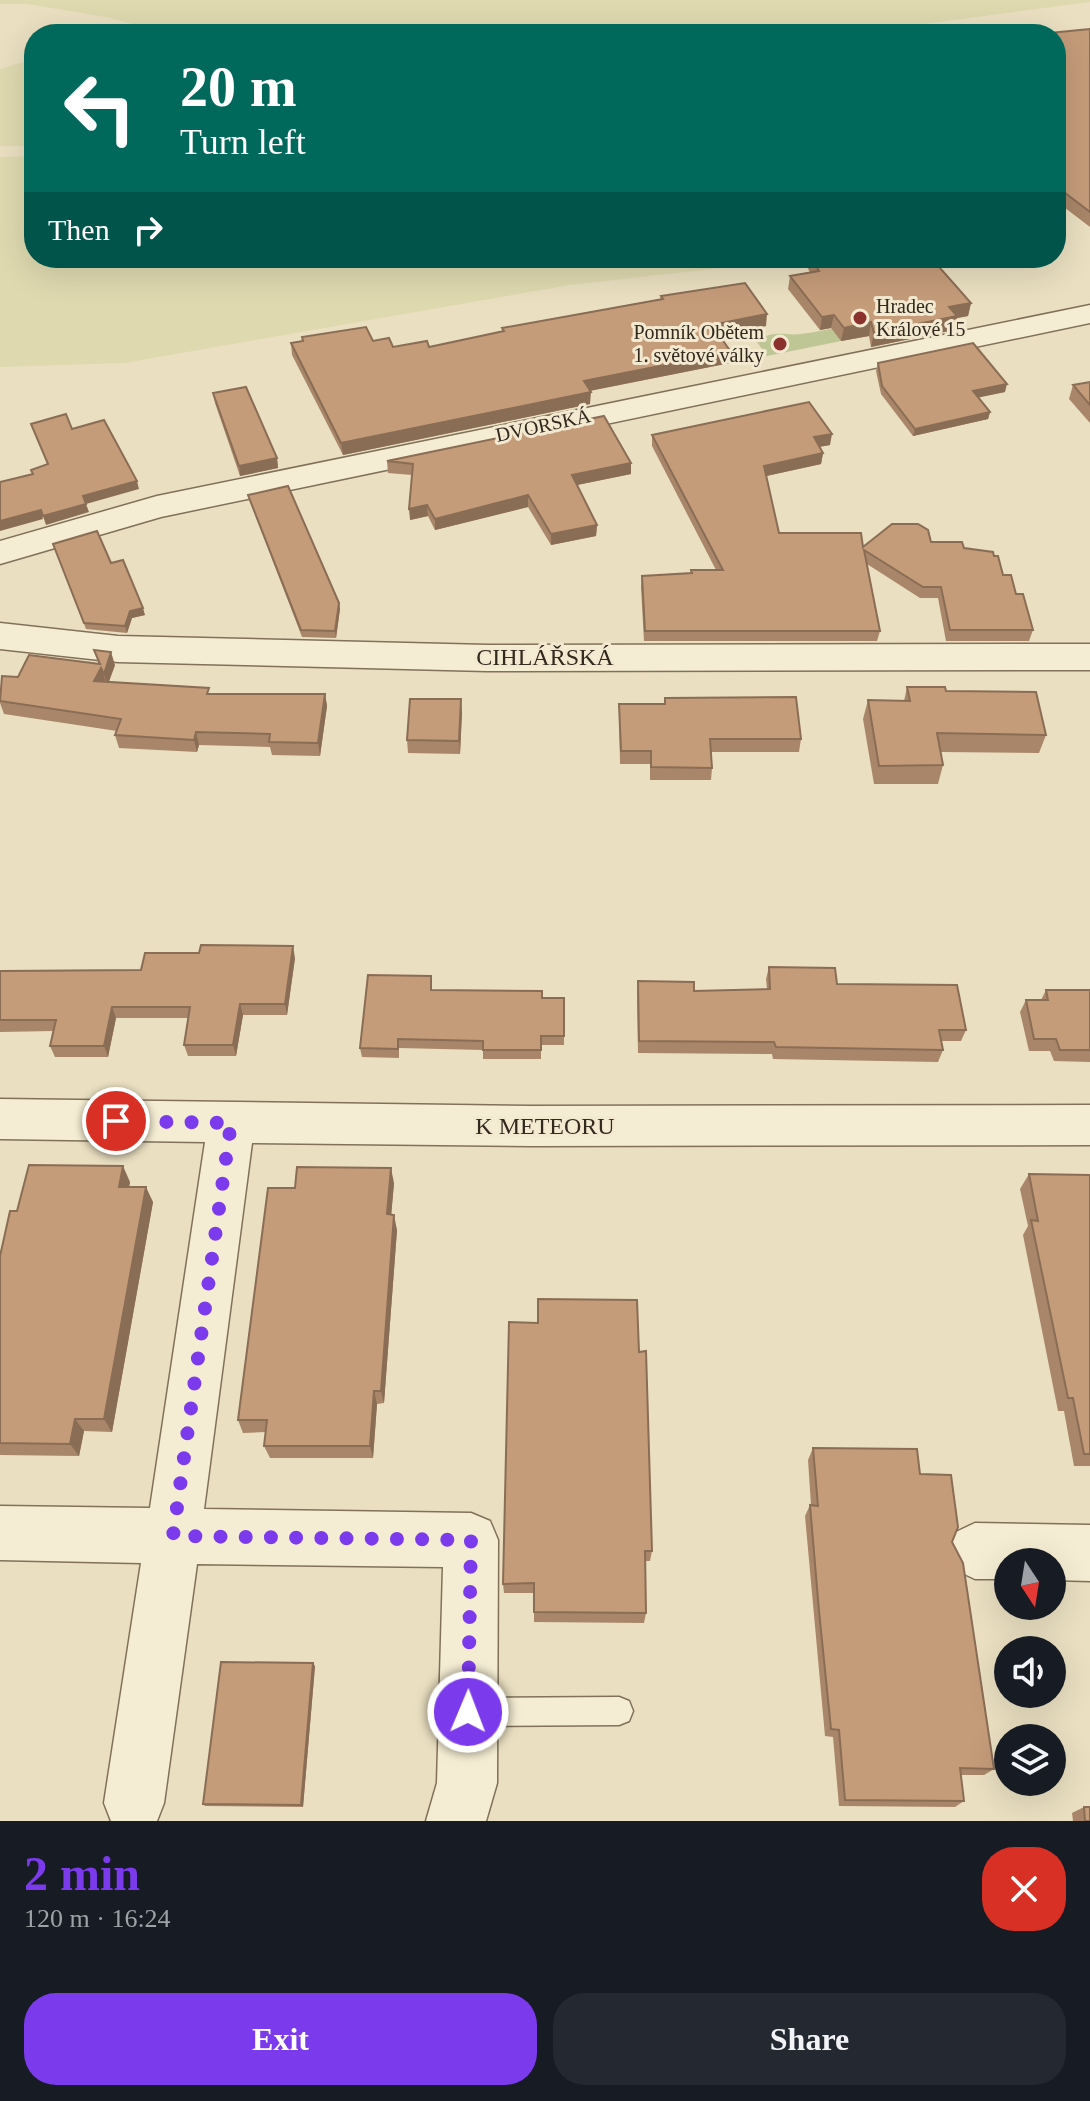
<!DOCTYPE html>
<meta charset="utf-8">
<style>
:root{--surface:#171b24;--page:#242831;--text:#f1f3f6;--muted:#9ea1a6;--accent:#7c3aed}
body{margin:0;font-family:"Times New Roman",serif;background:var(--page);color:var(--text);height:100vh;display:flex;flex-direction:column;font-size:30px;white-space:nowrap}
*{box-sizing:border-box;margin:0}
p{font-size:26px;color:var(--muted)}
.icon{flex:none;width:44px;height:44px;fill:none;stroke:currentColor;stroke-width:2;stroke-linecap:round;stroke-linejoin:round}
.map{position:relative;height:1821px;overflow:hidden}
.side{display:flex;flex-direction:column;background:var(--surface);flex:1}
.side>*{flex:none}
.guide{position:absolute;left:24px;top:24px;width:1042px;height:244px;border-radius:32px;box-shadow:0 8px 32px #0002;background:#00695c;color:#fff;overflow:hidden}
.needle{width:52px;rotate:168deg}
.controls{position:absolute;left:994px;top:1548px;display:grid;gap:16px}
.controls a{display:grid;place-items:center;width:72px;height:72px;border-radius:50%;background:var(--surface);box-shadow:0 8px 32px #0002;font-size:40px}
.pin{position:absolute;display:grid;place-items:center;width:68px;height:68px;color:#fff;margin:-34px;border:4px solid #fff;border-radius:50%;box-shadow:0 2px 8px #0007}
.me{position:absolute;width:88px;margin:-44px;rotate:1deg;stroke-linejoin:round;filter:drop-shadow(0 0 6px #0008)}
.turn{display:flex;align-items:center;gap:28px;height:168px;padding:0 24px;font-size:36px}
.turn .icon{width:104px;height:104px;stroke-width:2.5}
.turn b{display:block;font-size:56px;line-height:68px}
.then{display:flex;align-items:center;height:76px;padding:0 24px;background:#0003;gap:16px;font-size:30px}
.round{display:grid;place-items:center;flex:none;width:84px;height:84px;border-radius:32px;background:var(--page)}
.summary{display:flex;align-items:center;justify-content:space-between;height:136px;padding:0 24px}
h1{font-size:48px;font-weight:800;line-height:60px;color:var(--accent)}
.primary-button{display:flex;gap:16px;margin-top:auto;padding:16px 24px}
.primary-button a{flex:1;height:92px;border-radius:32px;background:var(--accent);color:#fff;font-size:32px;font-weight:800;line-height:92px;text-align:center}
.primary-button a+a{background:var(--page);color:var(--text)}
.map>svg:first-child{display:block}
.farmland{fill:#ded9af}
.green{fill:#bfc696}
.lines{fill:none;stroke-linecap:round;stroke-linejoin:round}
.lane-casing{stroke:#81715a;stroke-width:3}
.street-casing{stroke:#81715a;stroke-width:3}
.lane{fill:#f5edd3;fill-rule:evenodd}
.street{fill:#f5edd3;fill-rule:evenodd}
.wall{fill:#a98669}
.shaded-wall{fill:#8a6d55}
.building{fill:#c59c7a;stroke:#8a6d55;stroke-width:2}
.route{stroke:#7c3aed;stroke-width:14;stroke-dasharray:0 25.2}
.poi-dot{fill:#8b322f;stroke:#f2e9d0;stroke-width:3}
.labels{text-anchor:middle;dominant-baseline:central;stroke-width:6;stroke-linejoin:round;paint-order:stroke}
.far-poi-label{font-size:20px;fill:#32281d;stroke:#f2e9d0;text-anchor:start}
.far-street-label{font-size:20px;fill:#32281d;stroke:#f2e9d0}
.street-label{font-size:24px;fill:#32281d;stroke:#f2e9d0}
</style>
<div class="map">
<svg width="1090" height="1821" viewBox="0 0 1090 1821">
<rect width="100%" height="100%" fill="#eadfc1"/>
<!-- farmland -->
<path class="farmland" d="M0,0H1090V2L847,34H153L140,26L106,17L27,4H0Z
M34,59V146H0V69Z
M34,156V258H810L570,285L124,363L0,367V157Z"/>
<!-- green -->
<path class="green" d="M849,325L861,337L767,356L757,342C772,329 784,336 801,334C817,332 833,328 849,325Z"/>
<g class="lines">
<!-- lane casing -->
<g class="lane-casing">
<path id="lane" d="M619,1697L629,1701L633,1711L629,1721L619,1725L472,1726L462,1722L458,1712L462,1702L472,1698Z"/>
</g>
<!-- street casing -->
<g class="street-casing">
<path id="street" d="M1090,305V323L161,517L0,564V541L157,496Z
M0,623L118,636L487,645L1090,644V670L487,671L118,662L0,649Z
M0,1099L531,1106L1090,1105V1145L531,1146L252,1143L204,1509L471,1513L490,1521L498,1540L497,1783L486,1821H426L437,1783L443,1567L197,1564L164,1803L157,1821H111L104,1803L141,1563L0,1560V1506L150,1508L205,1142L0,1139Z
M975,1523L1090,1525V1581L1052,1580V1562H1008V1579H975L956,1570L947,1551L956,1532Z"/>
</g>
<!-- lane -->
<use href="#lane" class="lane"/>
<!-- street -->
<use href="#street" class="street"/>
</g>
<!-- wall -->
<path class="wall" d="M1090,29V227L1056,201V34Z
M807,258H928L971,303L968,316L957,318L954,330L871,347L869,336L841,341L831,328L820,330L788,289L790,276L810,272L806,265Z
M661,296L766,326L719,335L731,352L730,363L590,391V404L343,455L292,355L291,343L302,341V337L373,341L393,347H429L502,332V328L660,299Z
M878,363L1005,392L978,397L990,412L988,419L913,436L881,394L876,371Z
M1090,382V423L1069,399L1073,385Z
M213,393L277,458L278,468L240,476L215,403Z
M652,435L830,445L819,447L823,453L821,464L766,476L779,533L863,547L931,542L964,548L994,556L1003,575L1016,594L1033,630L1029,641H946L938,598H920L867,564L880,631L877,641H644L641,587L642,576L690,574L691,570H716L652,446Z
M387,461L631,463V474L577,485L597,525L596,536L551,545L528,507L435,530L428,516L410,520L412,475L388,473Z
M248,495L339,603L340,609L336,638L302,637L250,502Z
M53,544L111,563L145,615L132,618L127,633L86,629Z
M94,650L115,665L109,682L210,694H325L327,706L320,756L272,755L270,747L199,745L197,752L119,748L115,735L117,731L4,714L0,703V695L18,677L99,663Z
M907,687L946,691L1046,735L1039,753L941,752L943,765L938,784H874L863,719L868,700L904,701Z
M665,698L801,739L799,752H711L712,768L711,780H650V764H620L619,704H664Z
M462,712L460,754L408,753L407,740Z
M295,958L287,1015H243L236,1056H188L184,1045L188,1018H116L108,1057H55L50,1046L53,1031L0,1032V971L141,970Z
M769,967L837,984L966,1030L961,1041H941L943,1050L938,1062L773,1059L772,1054L638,1053L637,993L638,981L694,991L767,989L766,979Z
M432,986V990L542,998H564V1045H541V1059H483V1050L399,1048V1058L362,1057L360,1048Z
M1046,990H1090V1062L1054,1061L1050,1051H1029L1020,1012L1026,1000H1041Z
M1029,1174L1090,1175V1466H1074L1064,1411H1058L1023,1235L1028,1226L1020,1189Z
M130,1182L129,1187L153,1202L112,1432L84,1431L79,1456L0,1455V1256L17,1211Z
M394,1183L391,1215L397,1230L384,1403L377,1404L373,1458H270L264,1446L266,1432L243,1433L238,1420L295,1188Z
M639,1352L652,1551L650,1561H645L646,1613L644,1623L534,1622V1593H504L503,1584Z
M813,1448L920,1474L952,1542L994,1769L984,1775H961L964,1801L955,1807L839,1806L833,1737L825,1736L805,1516L810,1505H811L808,1460Z
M315,1666L303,1807L205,1806L203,1804Z
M1084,1807L1090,1821H1073L1072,1813Z"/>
<!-- shaded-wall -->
<path class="shaded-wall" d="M971,303L968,316L957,318L954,330L871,347L874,333L949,307Z
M767,314L766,326L711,337L712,325Z
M834,315L831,328L820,330L822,317Z
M871,322L869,336L841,341L844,328Z
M731,352L730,363L583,392L584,381Z
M1007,384L1005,392L972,399L973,391Z
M591,392L590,404L343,455L341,443Z
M990,412L988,419L913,436L915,429Z
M832,434L830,445L812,448L814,437Z
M823,453L821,464L762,477L764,466Z
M277,458L278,468L240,476L239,466Z
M631,463V474L572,486V475Z
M137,481L139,489L86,504L89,512L46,525L43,516L83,496Z
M528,495V507L435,530V519Z
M427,505L428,516L410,520L409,509Z
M41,510L43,519L0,531V521Z
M597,525L596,536L551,545V534Z
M339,603L340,609L336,638L335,631Z
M143,608L145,615L132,618L127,633L125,626L130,611Z
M111,652L115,665L107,686L104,674Z
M101,668L105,680L99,694L94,681Z
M325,694L327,706L320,756L318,743Z
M461,699L462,712L460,754L459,741Z
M196,732L199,745L197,752L194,740Z
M293,946L295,958L287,1015L285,1004Z
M240,1004L243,1015L236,1056L233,1045Z
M112,1007L116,1018L108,1057L104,1046Z
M123,1166L130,1182L126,1202L119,1187Z
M391,1168L394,1183L390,1229L387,1214Z
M146,1187L153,1202L112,1432L104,1419Z
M394,1215L397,1230L384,1403L381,1391Z
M374,1391L377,1404L373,1458L370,1446Z
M75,1419L84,1431L79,1456L70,1444Z
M313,1663L315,1666L303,1807L301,1805Z"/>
<!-- building -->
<path class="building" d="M1090,29V212L1056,186V34H1039Z
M812,258H928L930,262L934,261L971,303L949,307L957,316L874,333L871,322L844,328L834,315L822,317L790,276L819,271Z
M745,283L767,314L712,325L731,352L584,381L591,392L341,443L291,343L303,341L302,337L366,327L373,341L389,338L393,347L427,341L429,347L504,331L502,328L663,299L661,296Z
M973,343L1007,384L973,391L990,412L915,429L882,386L878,363Z
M1090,382V405L1073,385Z
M246,387L277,458L239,466L213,393Z
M809,402L832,434L814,437L823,453L764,466L779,533H861L863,547L892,524H918L928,530L931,542H962L964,548L993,552L994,556H998L1003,575H1011L1016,594H1023L1033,630H950L941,587H923L864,550L880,631H645L642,576L692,573L691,570H723L652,435Z
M66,414L72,429L104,420L137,481L83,496L86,504L43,516L41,510L0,521V482L33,474L31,470L48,464L31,424Z
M604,416L631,463L572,475L597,525L551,534L528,495L435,519L427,505L409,509L413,464L387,461Z
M288,486L339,603L335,631L301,630L248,495Z
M97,531L111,563L123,560L143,608L130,611L125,626L84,623L53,544Z
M94,650L111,652L104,674L101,668L94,681L209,688L207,694H325L318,743L269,742L270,734L196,732L194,740L115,735L121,719L0,701L2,676L18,677L29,655L100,664Z
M907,687H945L946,691L1036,692L1046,735L937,733L943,765L879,766L868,700L910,701Z
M796,697L801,739H710L712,768L651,767V751H621L619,704H665V698Z
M410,699H461L459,741L407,740Z
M201,945L293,946L285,1004H240L233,1045H184L190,1007H112L104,1046H50L56,1020H0V971L141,970L145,953H199Z
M769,967L835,968L837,984L957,985L966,1030H939L943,1050L776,1047L774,1042L639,1041L638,981L694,982V991L770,989Z
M368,975L431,976V990L542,991V998H564V1036H541V1050H483V1041L398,1039V1049L360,1048Z
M1046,990H1090V1050H1060L1056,1039H1034L1026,1000H1048Z
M29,1165L123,1166L119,1187H146L104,1419H75L70,1444L0,1443V1256L10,1211H17Z
M297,1167L391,1168L387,1214L394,1215L381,1391H374L370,1446H264L267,1420H238L268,1188H295Z
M1029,1174L1090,1175V1454H1084L1073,1398H1068L1031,1220L1038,1221Z
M538,1299L637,1300L639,1352L646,1351L652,1551H645L646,1613L534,1612V1583L503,1584L509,1322L538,1323Z
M813,1448L917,1449L920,1474L951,1475L958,1527L952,1542L963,1563L994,1769L960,1768L964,1801L845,1800L839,1730L831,1729L819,1611L810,1505L818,1506Z
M221,1662L313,1663L301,1805L203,1804Z
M1084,1807H1090V1821H1085Z"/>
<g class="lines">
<!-- route -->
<path class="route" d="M116,1121L231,1123L173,1536L471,1540L468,1712"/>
</g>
<!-- markers -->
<g class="poi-dot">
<circle cx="860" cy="318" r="8"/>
<circle cx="780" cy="344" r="8"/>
</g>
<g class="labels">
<!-- far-poi labels -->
<g class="far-poi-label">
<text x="876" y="306">Hradec<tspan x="876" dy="23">Králové 15</tspan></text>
<text x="764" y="332" text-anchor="end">Pomník Obětem<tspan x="764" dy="23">1. světové války</tspan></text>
</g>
<!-- far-street labels -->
<g class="far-street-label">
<text transform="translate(543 425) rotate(-12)">DVORSKÁ</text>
</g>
<!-- street labels -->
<g class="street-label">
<text x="545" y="657">CIHLÁŘSKÁ</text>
<text x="545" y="1126">K METEORU</text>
</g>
</g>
</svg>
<div class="controls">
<a><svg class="needle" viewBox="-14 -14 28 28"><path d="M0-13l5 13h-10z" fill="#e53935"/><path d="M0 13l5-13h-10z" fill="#9ea1a6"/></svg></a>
<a><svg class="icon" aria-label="sound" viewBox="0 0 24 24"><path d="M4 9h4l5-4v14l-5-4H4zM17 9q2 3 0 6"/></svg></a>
<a><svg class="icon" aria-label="layers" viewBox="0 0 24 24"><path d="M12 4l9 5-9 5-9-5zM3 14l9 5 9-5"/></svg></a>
</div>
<div class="pin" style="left:116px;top:1121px;background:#d93025"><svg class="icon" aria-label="arrive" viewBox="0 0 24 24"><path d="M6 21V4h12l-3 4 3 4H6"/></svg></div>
<svg class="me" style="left:468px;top:1712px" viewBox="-20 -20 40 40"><circle r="17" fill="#7c3aed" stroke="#fff" stroke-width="3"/><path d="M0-11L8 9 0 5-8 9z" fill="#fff"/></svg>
<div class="guide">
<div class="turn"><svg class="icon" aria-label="left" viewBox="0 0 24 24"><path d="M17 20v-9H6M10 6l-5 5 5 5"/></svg><div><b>20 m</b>Turn left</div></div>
<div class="then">Then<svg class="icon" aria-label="right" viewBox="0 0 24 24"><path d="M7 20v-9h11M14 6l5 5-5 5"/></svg></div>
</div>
</div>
<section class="side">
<div class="summary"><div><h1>2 min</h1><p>120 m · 16:24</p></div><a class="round" style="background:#d93025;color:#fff"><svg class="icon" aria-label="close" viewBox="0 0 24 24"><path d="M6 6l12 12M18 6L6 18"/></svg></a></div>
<div class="primary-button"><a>Exit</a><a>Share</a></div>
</section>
